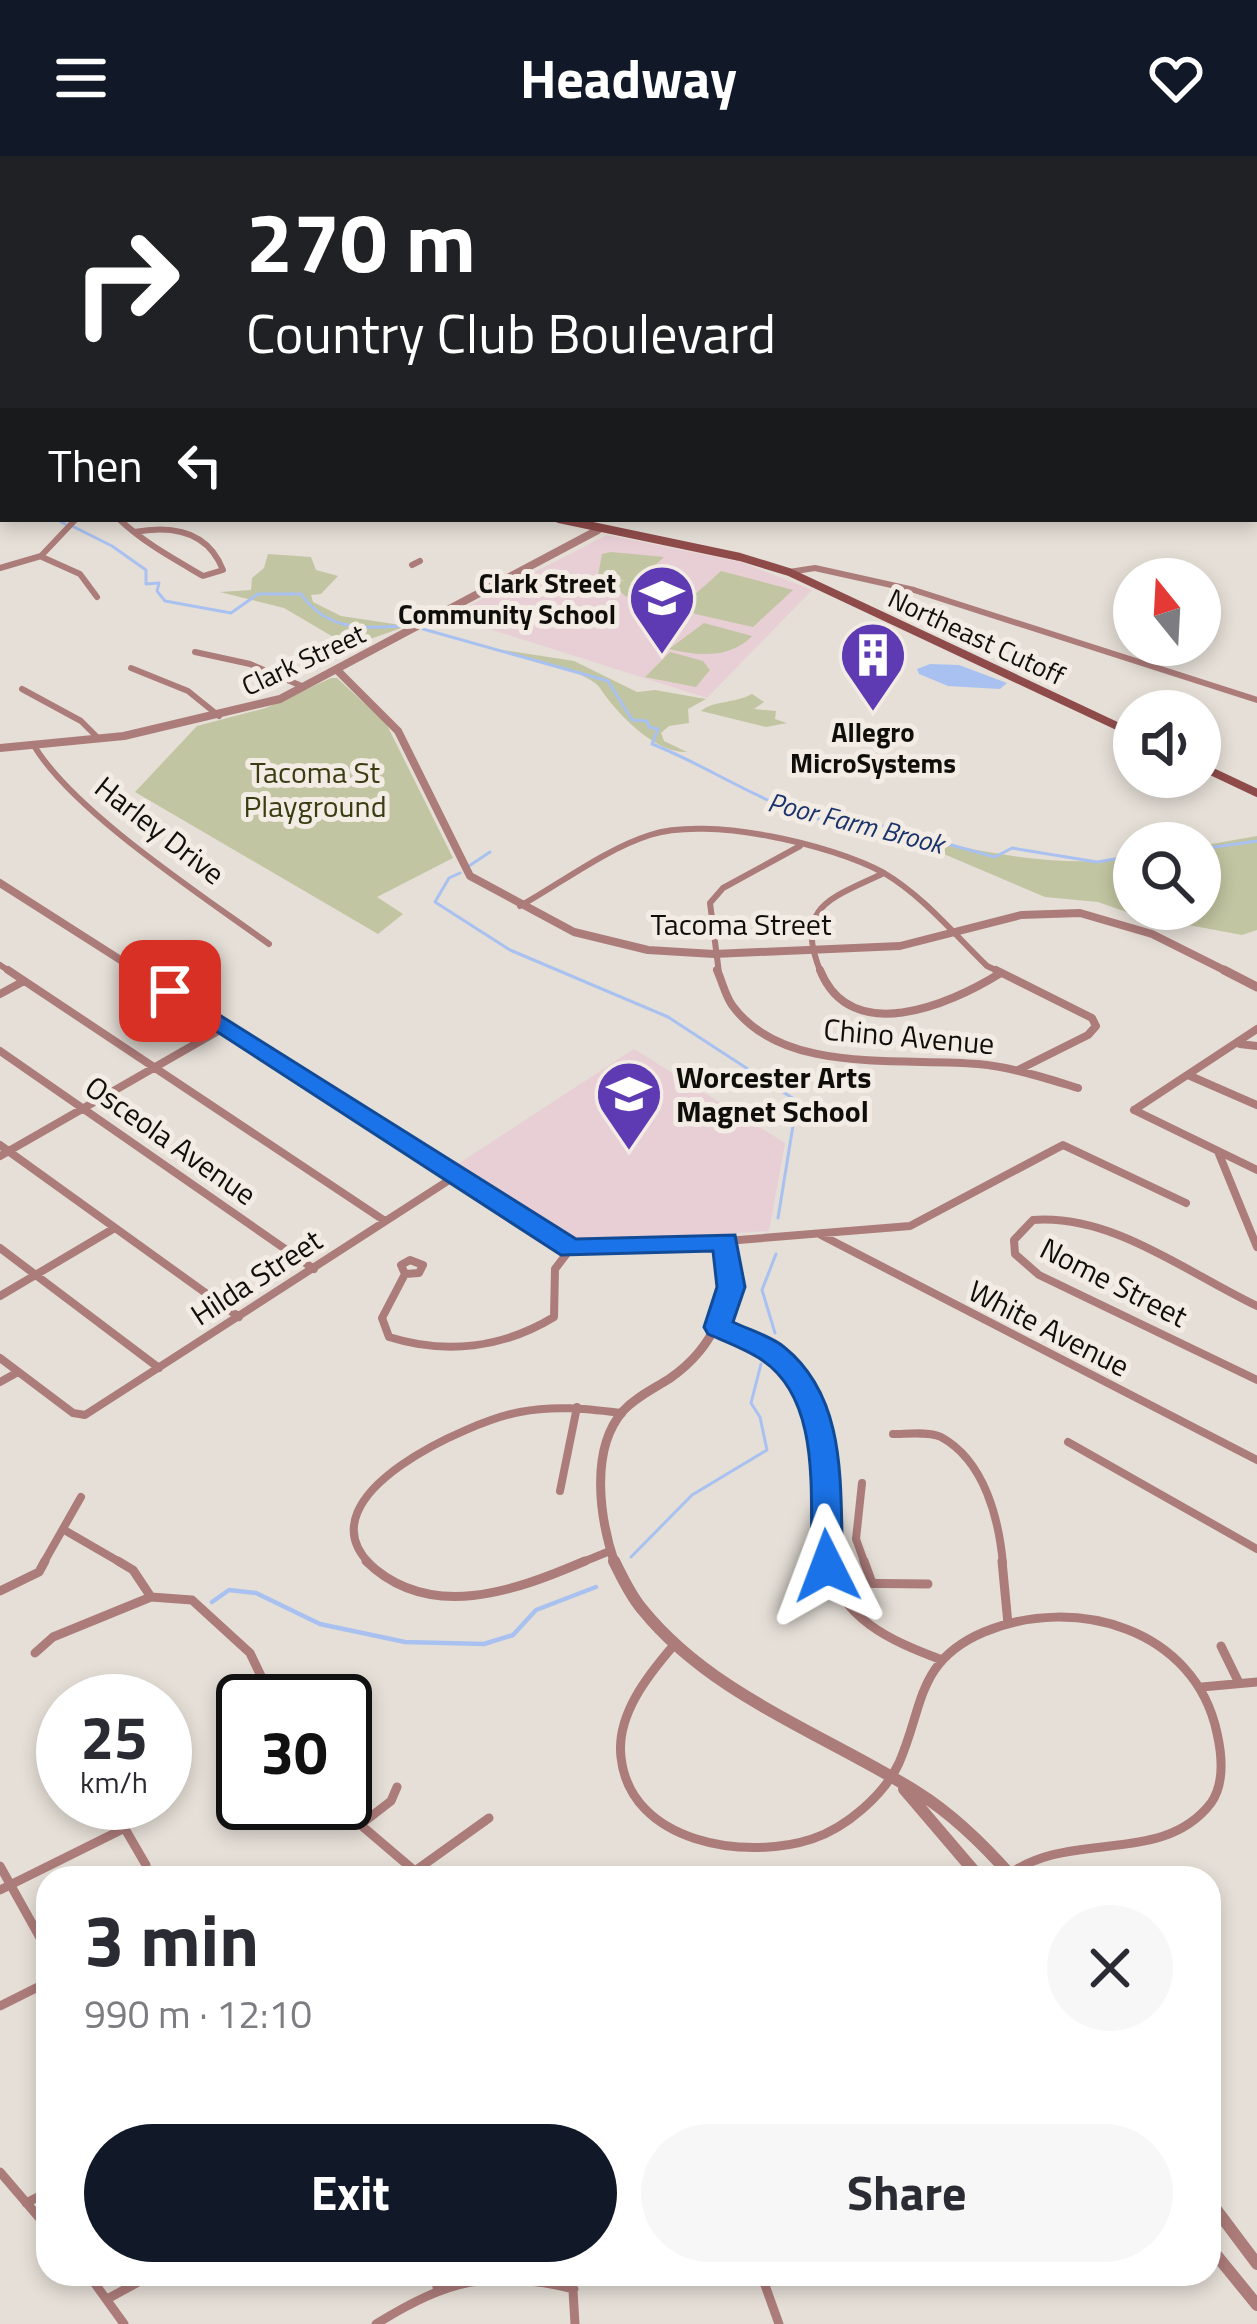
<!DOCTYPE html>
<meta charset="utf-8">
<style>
:root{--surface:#fff;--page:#f7f7f7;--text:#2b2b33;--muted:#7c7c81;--accent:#111827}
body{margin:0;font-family:"Titillium Web",sans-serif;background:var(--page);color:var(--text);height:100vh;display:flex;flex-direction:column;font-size:45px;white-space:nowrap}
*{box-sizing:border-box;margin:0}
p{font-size:39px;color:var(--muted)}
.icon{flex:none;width:66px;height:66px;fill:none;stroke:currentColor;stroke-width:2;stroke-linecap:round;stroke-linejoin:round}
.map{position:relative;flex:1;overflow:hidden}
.sheet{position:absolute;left:36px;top:1710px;width:1185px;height:420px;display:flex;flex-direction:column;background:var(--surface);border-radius:36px;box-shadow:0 6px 18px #0003}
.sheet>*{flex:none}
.top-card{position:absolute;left:0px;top:0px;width:1257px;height:366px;box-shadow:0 6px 18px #0003;background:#202124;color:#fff;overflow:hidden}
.needle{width:78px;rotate:342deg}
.tools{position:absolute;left:1113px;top:402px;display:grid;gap:24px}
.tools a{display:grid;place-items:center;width:108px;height:108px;border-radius:50%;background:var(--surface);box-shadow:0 6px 18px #0003;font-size:60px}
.speed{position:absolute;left:36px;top:1518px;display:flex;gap:24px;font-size:60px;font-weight:700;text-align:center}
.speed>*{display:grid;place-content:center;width:156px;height:156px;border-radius:50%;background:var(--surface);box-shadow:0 6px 18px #0003;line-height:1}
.speed small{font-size:30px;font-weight:400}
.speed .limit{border:6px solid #111;border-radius:18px;background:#fff;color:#111}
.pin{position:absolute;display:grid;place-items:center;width:102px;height:102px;color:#fff;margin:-51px;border-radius:24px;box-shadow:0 6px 18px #0006}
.me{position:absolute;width:132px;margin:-66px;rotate:357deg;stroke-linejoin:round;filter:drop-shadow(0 0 9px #0008)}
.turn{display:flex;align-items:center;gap:42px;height:252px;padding:0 48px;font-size:54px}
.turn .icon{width:156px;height:156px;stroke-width:2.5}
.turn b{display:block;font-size:84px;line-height:102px}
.then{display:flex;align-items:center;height:114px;padding:0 48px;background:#0003;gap:24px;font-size:45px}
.round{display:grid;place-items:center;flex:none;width:126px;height:126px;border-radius:63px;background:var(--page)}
.headline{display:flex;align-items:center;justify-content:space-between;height:204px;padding:0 48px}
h1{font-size:72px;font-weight:700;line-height:90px}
.action{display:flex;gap:24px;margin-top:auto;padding:24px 48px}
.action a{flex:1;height:138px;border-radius:72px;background:var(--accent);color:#fff;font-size:48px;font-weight:700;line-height:138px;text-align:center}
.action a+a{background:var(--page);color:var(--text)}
header{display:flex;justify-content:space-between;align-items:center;height:156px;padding:0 48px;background:var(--accent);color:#fff;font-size:54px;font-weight:700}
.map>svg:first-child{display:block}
.education{fill:#e8ced5}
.green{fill:#c2c5a1}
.water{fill:#a9c1f1}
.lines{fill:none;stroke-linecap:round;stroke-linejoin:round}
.stream-far1{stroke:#a9c1f1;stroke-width:3}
.stream{stroke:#a9c1f1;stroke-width:4.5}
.minor-far3{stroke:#ac7c7a;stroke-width:4.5}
.minor-far2{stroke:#ac7c7a;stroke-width:6}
.minor-far1{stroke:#ac7c7a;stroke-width:8}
.minor{stroke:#ac7c7a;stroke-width:9}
.tertiary-far2{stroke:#ac7c7a;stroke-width:8}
.tertiary-far1{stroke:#ac7c7a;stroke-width:9}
.tertiary{stroke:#ac7c7a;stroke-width:12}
.secondary-far1{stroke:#8e4b4a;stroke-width:6}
.secondary{stroke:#8e4b4a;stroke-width:8}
.rail{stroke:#45423e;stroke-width:3;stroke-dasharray:12 12;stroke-linecap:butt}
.route{fill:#1a73e8;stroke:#114b97;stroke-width:3}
.labels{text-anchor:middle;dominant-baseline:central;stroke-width:10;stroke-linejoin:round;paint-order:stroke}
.far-poi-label{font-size:27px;font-weight:bold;fill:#100e0b;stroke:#f2ece4;text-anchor:end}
.far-street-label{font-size:27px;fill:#100e0b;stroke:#f2ece4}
.far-water-label{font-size:27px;font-style:italic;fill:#1a336b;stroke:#f2ece4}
.park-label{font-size:30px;fill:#3a3c12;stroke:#f2ece4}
.street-label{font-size:30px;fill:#100e0b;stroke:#f2ece4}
.poi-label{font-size:30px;font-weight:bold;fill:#100e0b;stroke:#f2ece4;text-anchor:start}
</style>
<header><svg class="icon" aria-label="menu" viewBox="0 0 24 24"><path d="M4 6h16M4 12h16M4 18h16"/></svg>Headway<svg class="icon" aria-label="heart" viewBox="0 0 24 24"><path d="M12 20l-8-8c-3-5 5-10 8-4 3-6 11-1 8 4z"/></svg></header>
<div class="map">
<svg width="1257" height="2168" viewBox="0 0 1257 2168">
<rect width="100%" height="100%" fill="#e5dfd7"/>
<!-- education -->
<path class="education" d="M607,379L741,406L812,434L707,542L449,460Z
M634,893L785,987L769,1075L582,1087L458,1008Z"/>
<!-- green -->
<path class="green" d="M611,396L664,401L643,421L694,436L645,455L610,428L625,424L597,425L602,398Z
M268,398L311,401L316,414L338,420L321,438L311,439L313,446L341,460L407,470L370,483L335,482L284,452L220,436L251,434L252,422L264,412Z
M721,415L793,434L753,471L695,458L681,451Z
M704,467L752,480C730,503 697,500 669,493Z
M504,494L574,505L637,536L655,534L706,543L688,553L689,567L669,570L661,577L664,585L687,596C656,598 616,557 600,532C589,515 525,502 504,494Z
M670,496L703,505L710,514L696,531L645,521Z
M331,522H337L386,567L453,702L377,741L403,758L378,778L135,636L197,570L266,552Z
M752,538L764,546L754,553L776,555L775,563L787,567L766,571L701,555C715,544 733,548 752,538Z
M880,673C960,691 1052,715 1134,701V753H1200V690L1257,680V774L1242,779L1135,759L1098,746L1045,741L932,693L879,679Z"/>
<!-- water -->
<path class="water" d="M930,508L959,509L1007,527L1000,533L948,530L919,518L917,513Z"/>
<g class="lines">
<!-- stream-far1 -->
<path class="stream-far1" d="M56,363L65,368
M74,371L112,390L146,414V428L159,427L157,435L165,445L231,457L258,438H301C328,476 363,472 405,470
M423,473L608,525L632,564L647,565L649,571L658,573L652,588C727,617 795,675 882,670L995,701L1012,692L1097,706L1134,700
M1200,693L1257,685
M469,710L490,696
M460,717L449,722L435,746L510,794L668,861L797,945L778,1062
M775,1177L762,1134L776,1098
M631,1401L692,1339L767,1294L760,1261L751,1247L761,1208"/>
<!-- stream -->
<path class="stream" d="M212,1446L229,1434L256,1437L320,1468L405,1486L484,1488L513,1479L536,1454L596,1431"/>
<!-- minor-far3 -->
<path class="minor-far3" d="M1252,0L1257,3"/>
<!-- minor-far2 -->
<path class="minor-far2" d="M119,363C144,387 174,403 203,420L223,414C208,375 172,369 134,376
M42,401L80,418L97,441
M412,409L420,405
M0,412L41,400L76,363
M789,416L815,412L914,434L1257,544
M195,496L250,508L304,531
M131,512L188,535L219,560
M22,533L81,565L99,583
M33,588C72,655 203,740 269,788
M520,750C561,727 606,693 650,679C708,660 831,688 884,717C923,740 955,779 987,810L1002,817
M0,809L12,817
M719,817L710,747L723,732L800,690
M821,817C794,751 829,743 882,718"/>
<!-- minor-far1 -->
<path class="minor-far1" d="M8,814L385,1065
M717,814C722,825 725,839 732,849C783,920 903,901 978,908C1012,911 1045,922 1078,932
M820,814C851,891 949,849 999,818
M996,814L1092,862L1096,870L1088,879L1018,914
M0,838L24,825
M1240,888L1257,890
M0,895L314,1113
M1188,919L1257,949
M1134,954L1257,873
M1134,954L1257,1014
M0,989L239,1161
M1219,998L1257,1091
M0,1000L225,871
M821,1079L1257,1304
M726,1085L910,1070L1063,989L1186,1047
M0,1092L159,1212
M410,1104L423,1109L419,1117L405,1118L401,1109Z
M405,1118L382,1162L389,1181C446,1199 503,1192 554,1161L555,1113L571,1092
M0,1140L113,1073
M1257,1150C1187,1117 1113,1058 1033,1064L1014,1084L1015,1098L1039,1119L1257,1224
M718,1170C855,1236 807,1288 827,1408
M0,1202L73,1257L85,1259L457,1019
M0,1226L18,1216
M893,1278C907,1278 929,1275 941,1281C985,1305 999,1364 1003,1408
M1068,1286L1257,1393
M862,1327L856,1383L865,1408
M560,1335L577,1251
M66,1375L123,1408
M43,1408L81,1341
M370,1408C301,1339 471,1265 520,1256C555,1249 587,1253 622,1257
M578,1408L610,1395"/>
<!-- minor -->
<path class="minor" d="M118,1405L133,1414L151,1441L192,1444L250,1497L273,1545
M366,1405C429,1467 515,1435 585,1405
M827,1405C840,1463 891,1485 942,1504
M864,1405L872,1427
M1002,1405L1008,1468
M833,1427L928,1428
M0,1435L39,1416L45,1405
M674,1489C648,1519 616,1559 621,1601C630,1687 745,1705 812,1683C846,1672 884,1639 899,1607C924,1550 916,1505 984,1476C1076,1438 1195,1473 1217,1577C1222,1599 1225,1627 1211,1647C1161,1712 1068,1671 1004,1722
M1221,1490L1239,1527
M35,1497L53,1481L151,1441
M1202,1531L1257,1526
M110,1647L146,1709
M335,1647L423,1722
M360,1669L391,1645L397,1631
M0,1710L48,1796
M415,1715L489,1662
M0,1734L125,1672
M0,1850L48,1826
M0,2016L48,2072
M26,2047L48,2036
M88,2118L124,2168
M435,2118L437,2131
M572,2118L575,2168
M761,2118L779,2168
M109,2142L153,2118
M376,2168C449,2123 490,2113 574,2133"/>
<!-- tertiary-far2 -->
<path class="tertiary-far2" d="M337,514L398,575L470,720L574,776L648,794L714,798L900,790L1021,759L1080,757L1152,778L1230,817
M0,592L124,580L280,543L598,374
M0,727L141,817"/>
<!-- tertiary-far1 -->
<path class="tertiary-far1" d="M136,814L571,1092L726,1085C735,1141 717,1190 669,1223C653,1233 636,1241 623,1255C589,1294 600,1364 615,1408
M1224,814L1257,831"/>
<!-- tertiary -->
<path class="tertiary" d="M614,1405C622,1421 630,1439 642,1453C712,1540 825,1578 917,1636C954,1659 985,1690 1013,1722
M904,1633L980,1722
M1209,2044L1257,2108
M1209,2090L1257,2149"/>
<!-- secondary-far1 -->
<path class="secondary-far1" d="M1214,0L1218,3"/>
<!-- secondary -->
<path class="secondary" d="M559,363L740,401L789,416L1134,578
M1200,610L1257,637"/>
<!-- rail -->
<path class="rail" d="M121,3L126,0"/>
</g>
<!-- route -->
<path class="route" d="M170,828L576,1083L735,1079L745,1131L733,1166C749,1174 771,1180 784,1191C850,1244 839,1335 843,1410L838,1418H816L812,1410C809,1344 824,1242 759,1202C743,1192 724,1185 708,1178L704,1171L717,1131L713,1095L561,1099L162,840V830Z"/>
<!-- icons -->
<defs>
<g id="school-pin" transform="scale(3.45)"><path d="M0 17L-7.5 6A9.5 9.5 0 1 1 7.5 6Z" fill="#5e3ab3" stroke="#f2ece4"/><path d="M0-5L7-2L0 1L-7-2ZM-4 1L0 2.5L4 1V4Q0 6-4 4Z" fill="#fff"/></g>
<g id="building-pin" transform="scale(3.45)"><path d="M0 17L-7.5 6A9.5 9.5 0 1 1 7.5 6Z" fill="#5e3ab3" stroke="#f2ece4"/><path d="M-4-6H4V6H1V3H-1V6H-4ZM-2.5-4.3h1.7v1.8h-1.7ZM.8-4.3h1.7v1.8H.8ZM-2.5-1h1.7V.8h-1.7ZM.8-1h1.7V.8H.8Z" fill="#fff"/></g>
</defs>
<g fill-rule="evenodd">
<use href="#school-pin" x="662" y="442"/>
<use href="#building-pin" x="873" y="499"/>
<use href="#school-pin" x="629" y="938"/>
</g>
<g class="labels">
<!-- far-poi labels -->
<g class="far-poi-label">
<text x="616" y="426">Clark Street<tspan x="616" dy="31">Community School</tspan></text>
<text x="873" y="575" text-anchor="middle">Allegro<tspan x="873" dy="31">MicroSystems</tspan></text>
</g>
<!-- far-street labels -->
<g class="far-street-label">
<text transform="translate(977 480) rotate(25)">Northeast Cutoff</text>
<text transform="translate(303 503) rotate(-25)">Clark Street</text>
</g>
<!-- far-water labels -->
<g class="far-water-label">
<text transform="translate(856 666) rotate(14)">Poor Farm Brook</text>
</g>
<!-- park labels -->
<g class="park-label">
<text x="315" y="616">Tacoma St<tspan x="315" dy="34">Playground</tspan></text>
</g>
<!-- street labels -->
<g class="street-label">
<text transform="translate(160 674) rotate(38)">Harley Drive</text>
<text x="741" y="768">Tacoma Street</text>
<text transform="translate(909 880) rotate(5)">Chino Avenue</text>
<text transform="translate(171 984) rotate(35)">Osceola Avenue</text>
<text transform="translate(256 1121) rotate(-33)">Hilda Street</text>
<text transform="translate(1114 1126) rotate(27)">Nome Street</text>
<text transform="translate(1049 1172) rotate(27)">White Avenue</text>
</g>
<!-- poi labels -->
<g class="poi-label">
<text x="676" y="921">Worcester Arts<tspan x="676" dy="34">Magnet School</tspan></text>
</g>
</g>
</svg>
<div class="tools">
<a><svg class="needle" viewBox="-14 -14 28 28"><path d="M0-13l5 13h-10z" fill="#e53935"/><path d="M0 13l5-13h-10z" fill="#7c7c81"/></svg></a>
<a><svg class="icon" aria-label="sound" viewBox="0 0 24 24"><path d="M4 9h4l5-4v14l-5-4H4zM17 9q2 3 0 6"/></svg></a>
<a><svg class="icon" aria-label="search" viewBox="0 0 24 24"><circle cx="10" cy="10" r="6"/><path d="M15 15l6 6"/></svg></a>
</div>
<div class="speed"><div>25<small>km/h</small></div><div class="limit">30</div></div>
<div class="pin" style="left:170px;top:835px;background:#d93025"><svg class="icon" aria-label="arrive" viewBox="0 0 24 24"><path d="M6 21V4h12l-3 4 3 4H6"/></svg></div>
<svg class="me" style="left:827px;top:1410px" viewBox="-20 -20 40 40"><path d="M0-17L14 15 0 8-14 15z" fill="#1a73e8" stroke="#fff" stroke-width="4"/></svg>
<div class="top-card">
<div class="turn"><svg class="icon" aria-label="right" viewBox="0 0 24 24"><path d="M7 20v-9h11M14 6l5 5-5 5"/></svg><div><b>270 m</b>Country Club Boulevard</div></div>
<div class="then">Then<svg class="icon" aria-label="left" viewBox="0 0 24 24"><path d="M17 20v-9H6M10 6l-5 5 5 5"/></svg></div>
</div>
<section class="sheet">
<div class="headline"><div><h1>3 min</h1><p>990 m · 12:10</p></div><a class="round"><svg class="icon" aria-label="close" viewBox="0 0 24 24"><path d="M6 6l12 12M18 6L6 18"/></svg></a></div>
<div class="action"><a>Exit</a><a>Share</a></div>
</section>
</div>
